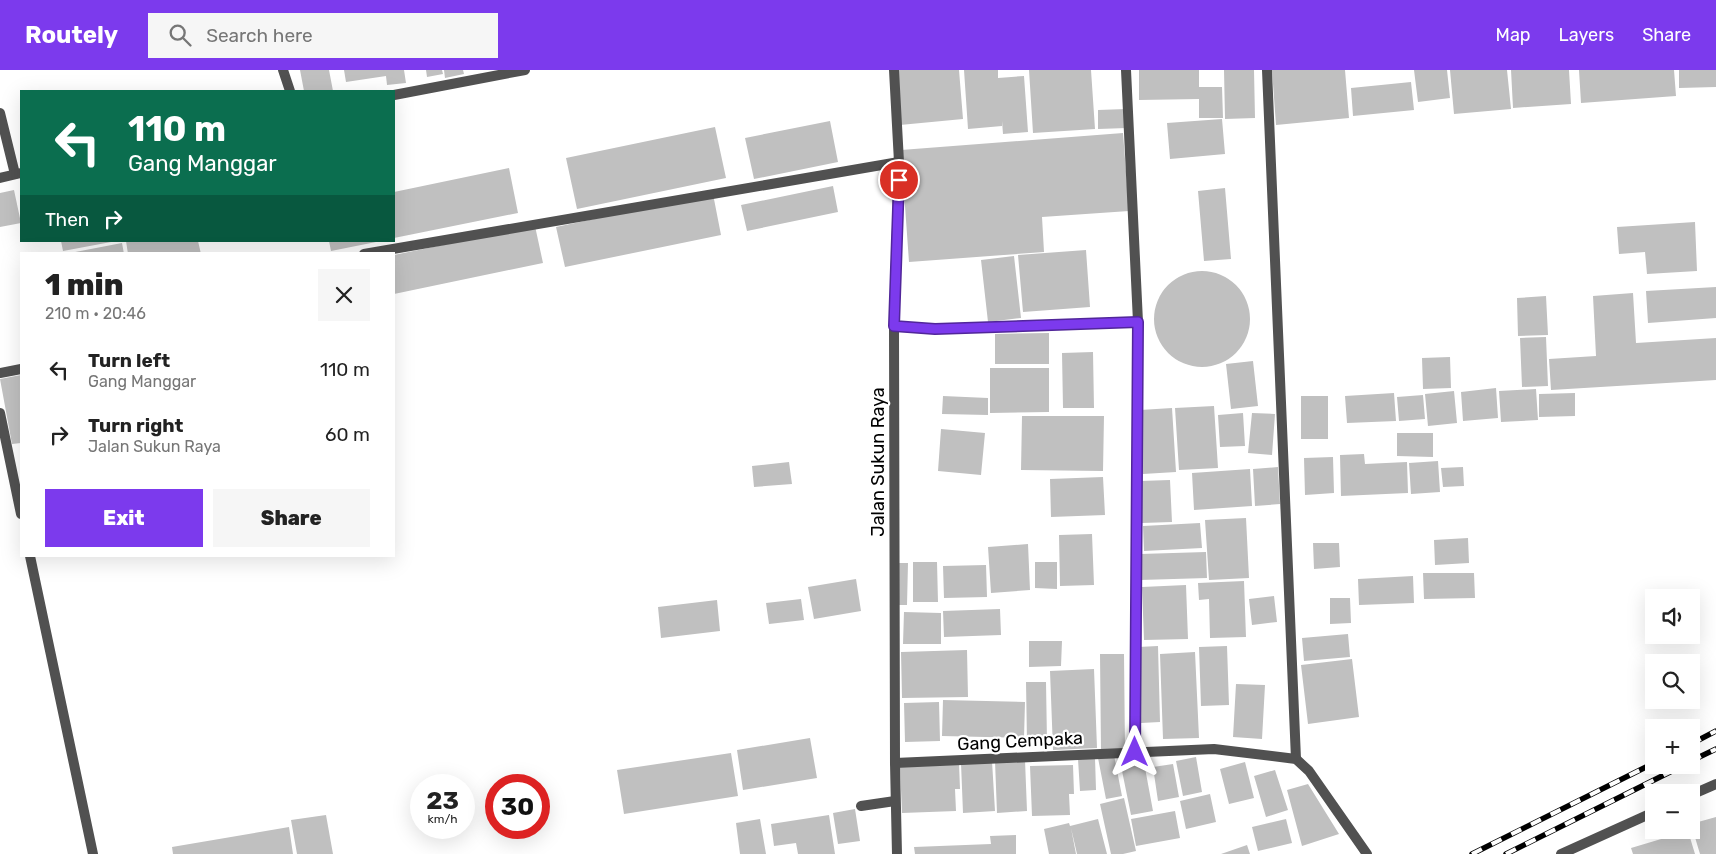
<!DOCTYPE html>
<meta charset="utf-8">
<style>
:root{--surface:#fff;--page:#f6f6f6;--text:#222;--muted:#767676;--accent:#7c3aed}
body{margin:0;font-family:Rubik,sans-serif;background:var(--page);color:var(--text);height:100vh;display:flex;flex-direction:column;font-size:19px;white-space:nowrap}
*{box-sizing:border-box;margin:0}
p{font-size:16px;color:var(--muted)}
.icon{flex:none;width:28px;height:28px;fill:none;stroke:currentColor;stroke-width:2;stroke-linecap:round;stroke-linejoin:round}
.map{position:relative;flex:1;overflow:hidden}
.drawer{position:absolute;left:20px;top:182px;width:375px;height:305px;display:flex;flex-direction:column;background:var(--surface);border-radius:0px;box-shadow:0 5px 20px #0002}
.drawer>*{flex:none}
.hud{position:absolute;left:20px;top:20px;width:375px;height:152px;border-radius:0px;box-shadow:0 5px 20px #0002;background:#0b6e4f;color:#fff;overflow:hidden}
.controls{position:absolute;left:1645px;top:519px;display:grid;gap:10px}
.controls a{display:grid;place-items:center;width:55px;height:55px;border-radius:0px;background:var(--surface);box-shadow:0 5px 20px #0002;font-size:25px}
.speed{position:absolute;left:410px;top:704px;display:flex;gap:10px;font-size:25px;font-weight:700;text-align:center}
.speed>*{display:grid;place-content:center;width:65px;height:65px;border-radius:50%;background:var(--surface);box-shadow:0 5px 20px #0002;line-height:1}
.speed small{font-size:12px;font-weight:400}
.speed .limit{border:8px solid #d22;background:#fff;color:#111}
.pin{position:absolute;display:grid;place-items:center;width:42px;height:42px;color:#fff;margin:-21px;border:2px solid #fff;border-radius:50%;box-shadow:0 1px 5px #0007}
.me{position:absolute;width:55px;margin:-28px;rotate:0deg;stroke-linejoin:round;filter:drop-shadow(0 0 4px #0008)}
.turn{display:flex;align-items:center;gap:18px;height:105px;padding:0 25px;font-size:22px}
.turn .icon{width:65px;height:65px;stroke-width:2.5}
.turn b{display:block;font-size:35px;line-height:42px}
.then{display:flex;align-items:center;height:48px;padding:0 25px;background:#0003;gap:10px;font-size:19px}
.round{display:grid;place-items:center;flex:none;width:52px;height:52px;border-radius:0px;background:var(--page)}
.overview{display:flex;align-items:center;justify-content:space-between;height:85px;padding:0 25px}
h1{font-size:30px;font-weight:800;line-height:38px}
.primary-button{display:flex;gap:10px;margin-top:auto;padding:10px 25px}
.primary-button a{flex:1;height:58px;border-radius:0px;background:var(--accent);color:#fff;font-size:20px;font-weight:800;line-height:58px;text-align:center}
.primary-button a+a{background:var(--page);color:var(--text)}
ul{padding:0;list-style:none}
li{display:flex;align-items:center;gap:15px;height:65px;padding:0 25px}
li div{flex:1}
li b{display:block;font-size:19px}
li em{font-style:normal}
header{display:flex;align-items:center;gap:30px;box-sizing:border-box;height:70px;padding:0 25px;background:var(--accent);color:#fff}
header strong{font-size:24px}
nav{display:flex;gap:28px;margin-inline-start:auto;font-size:18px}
.search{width:350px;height:45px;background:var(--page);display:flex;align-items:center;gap:12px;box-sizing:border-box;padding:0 18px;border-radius:0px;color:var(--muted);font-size:19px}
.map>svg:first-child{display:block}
.building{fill:#c0c0c0}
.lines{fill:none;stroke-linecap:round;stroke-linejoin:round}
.service{stroke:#515151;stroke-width:10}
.minor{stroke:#515151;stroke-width:10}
.tertiary{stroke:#515151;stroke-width:10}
.rail-casing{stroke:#000;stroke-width:5.5}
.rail{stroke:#fff;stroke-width:4;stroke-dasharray:11;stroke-linecap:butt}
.route-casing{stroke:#51269a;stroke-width:12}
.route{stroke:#7c3aed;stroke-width:9}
.labels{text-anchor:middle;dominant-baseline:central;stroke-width:4.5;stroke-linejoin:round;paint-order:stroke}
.street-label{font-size:18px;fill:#000;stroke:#fff}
</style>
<header>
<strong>Routely</strong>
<div class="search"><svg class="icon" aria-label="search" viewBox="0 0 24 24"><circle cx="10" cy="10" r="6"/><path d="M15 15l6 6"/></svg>Search here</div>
<nav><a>Map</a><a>Layers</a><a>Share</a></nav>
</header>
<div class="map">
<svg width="1716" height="784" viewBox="0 0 1716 784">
<rect width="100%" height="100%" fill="#fff"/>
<!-- building -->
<path class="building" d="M300,0H329L333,21H304Z
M344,0H404L406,13L387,15L386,6L346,12Z
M426,0H442L443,4L427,7Z
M444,0H463L464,4L445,8Z
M896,0H959L963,49L900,55Z
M964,0H998V8L1024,6L1028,62L1003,64L1002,51V56L968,59Z
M1029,0H1091L1095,59L1033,63Z
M1139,0H1199V17H1222L1223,48H1199V29L1139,30Z
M1224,0H1254L1255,48L1225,49Z
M1272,0H1345L1349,48L1276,55Z
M1414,0H1447L1450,28L1418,32Z
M1450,0H1507L1511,39L1454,44Z
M1511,0H1569L1571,34L1513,38Z
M1579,0H1674L1676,26L1581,33Z
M1679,0H1716V17L1679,18Z
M1411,12L1414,40L1353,46L1351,18Z
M1126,39L1127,58L1098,59V40Z
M1222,49L1225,84L1170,89L1167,53Z
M830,51L838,92L754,109L745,68Z
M715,57L726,108L577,139L566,88Z
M1123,63L1129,141L1042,147L1044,182L909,192L901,80Z
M509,98L518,143L394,168V122Z
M833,116L838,142L747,161L741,135Z
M1225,118L1231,189L1204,191L1198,121Z
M14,120L21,153L0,157V123Z
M713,124L721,165L565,197L556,157Z
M1695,152L1697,201L1647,204L1645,182L1619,184L1617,157Z
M535,156L543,193L394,224V185Z
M61,171H111V172L63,181Z
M126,171H198L201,184H128Z
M329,171H376V172L331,181Z
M122,173L124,184H70V183Z
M1086,180L1090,237L1023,242L1018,185Z
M1014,186L1021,248L988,252L981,190Z
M1154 249a48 48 0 1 1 96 0a48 48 0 1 1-96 0Z
M1716,217V248L1648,253L1646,221Z
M1633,223L1636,273L1716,268V310L1551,320L1549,289L1596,286L1593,226Z
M1546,226L1548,265L1518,266L1517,228Z
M1049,263V294H995V264Z
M1546,267L1548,316L1522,317L1520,268Z
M1093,282L1094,338H1063L1062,283Z
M1450,287L1451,318L1423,319L1422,288Z
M1253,291L1258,336L1231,339L1226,294Z
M990,298H1049V342L990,343Z
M21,305V373L12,374L0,309Z
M1496,318L1498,348L1463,351L1461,322Z
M1536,319L1538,350L1501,352L1499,321Z
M1454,321L1457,353L1428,356L1425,324Z
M1394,323L1396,351L1347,353L1345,326Z
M1575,323V346L1539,347V324Z
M1423,325L1425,349L1399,351L1397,327Z
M943,326L988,328V345L942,344Z
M1301,326H1328V369H1301Z
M1214,336L1218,398L1179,400L1175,338Z
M1172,338L1176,402L1143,404L1140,340Z
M1243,343L1245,376L1220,377L1218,345Z
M1252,343L1275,344L1272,385L1248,383Z
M1022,346H1104L1103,401L1021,400Z
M941,359L985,363L981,405L938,401Z
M1397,363H1433V387L1397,386Z
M1364,384L1365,394L1407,392L1408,423L1341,426L1340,385Z
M1333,387L1334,423L1305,425L1304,388Z
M1438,391L1440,422L1411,424L1409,393Z
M789,392L792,414L754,417L752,396Z
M1278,397L1280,434L1255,436L1253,399Z
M1463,397L1464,416L1443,417L1441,398Z
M1250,399L1252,436L1194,440L1192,403Z
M1103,407L1105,445L1051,447L1050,409Z
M1170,410L1172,452L1142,453L1140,411Z
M1246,448L1249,508L1209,510L1205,450Z
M1200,453L1202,478L1144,481L1143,456Z
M1092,464L1094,515L1060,516L1059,465Z
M1468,468L1469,493L1435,495L1434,470Z
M1313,473H1339L1340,497L1314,499Z
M1028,474L1030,520L991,523L988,477Z
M1206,482L1207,508L1140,510V484Z
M913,492H937L938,532H913Z
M1035,492H1057V519L1035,518Z
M898,493H908L907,535H897Z
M986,495L987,527L944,528L943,496Z
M1423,503H1474L1475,528L1424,529Z
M1413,506L1414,533L1359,535L1358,509Z
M856,509L861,541L814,549L808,517Z
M1244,511L1246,567L1210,568L1209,529L1199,530L1198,513Z
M1186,515L1188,569L1144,570L1142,517Z
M1274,526L1277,552L1252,555L1249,529Z
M1330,528H1350L1351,553L1330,554Z
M801,529L804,550L769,554L766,533Z
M717,530L720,561L661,568L658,537Z
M1000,539L1001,565L944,567L943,541Z
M904,542L941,543V574H903Z
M1348,564L1350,587L1304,591L1302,568Z
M1029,571H1062L1061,596L1029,597Z
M1158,576L1160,652L1141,653L1138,577Z
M1227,576L1229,635L1201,636L1199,577Z
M967,580L968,627L902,628L901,582Z
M1195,582L1199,668L1163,669L1160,584Z
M1100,584H1124L1125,680H1101Z
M1352,589L1359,647L1308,654L1301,595Z
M1094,599L1097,678L1053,680L1050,601Z
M1026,612H1046L1047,672L1027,673Z
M1236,614L1265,615L1262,669L1233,667Z
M943,630L1025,632L1024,668L942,666Z
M939,632L940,671L905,672L904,633Z
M810,668L817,708L743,720L737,680Z
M731,683L738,726L624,744L617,700Z
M1114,685L1122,726L1106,729L1098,688Z
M1143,687L1153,741L1131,745L1120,691Z
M1196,687L1202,722L1183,726L1176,691Z
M1095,688L1096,720L1080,721L1078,689Z
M1025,690L1027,741L997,743L995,691Z
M992,691L995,741L963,743L961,693Z
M1245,692L1254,728L1229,734L1220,699Z
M959,693L960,719H955L956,741L902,743L900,696Z
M1173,694L1179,727L1158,731L1153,697Z
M1073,695L1074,724H1069L1070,745L1032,746L1030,696Z
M1275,700L1288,740L1266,747L1254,706Z
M1308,714L1339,764L1302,776L1287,720Z
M1210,724L1216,752L1186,759L1180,731Z
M1124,728L1136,781L1123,784H1111L1100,734Z
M855,739L860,771L838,774L833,743Z
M1175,741L1180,768L1136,776L1131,749Z
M326,745L333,784H297L291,750Z
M829,745L835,784H798L796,773L774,776L771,754Z
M1716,747V784H1700L1691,754Z
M760,749L766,784H740L736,753Z
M1098,749L1107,784H1077L1071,758L1076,784H1049L1044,759L1069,753L1070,756Z
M1286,749L1292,773L1258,781L1252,757Z
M289,757L293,784H173L172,777Z
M1688,761L1695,784H1633L1631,778Z
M1016,765V784H915L914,777L991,774L990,766Z
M1247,775L1250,784H1221Z"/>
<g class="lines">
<!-- service -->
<path class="service" d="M1267,0L1296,689
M861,736L895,731"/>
<!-- minor -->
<path class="minor" d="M283,0L290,21
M1126,0L1138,252L1135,682
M0,43L15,104
M364,184L899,92
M894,256L935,259L1138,252
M0,303L21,299
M0,343L21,444
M30,486L93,784
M895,693L1214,679L1296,689L1309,701L1367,784
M1691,725L1716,714
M1561,784L1654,742"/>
<!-- tertiary -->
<path class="tertiary" d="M894,0L899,92L894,256L895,693L897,784
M394,25L525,0
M0,108L21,103"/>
<!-- rail casing -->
<g class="rail-casing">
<path id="rail" d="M1691,674L1716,661
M1691,691L1716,679
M1472,784L1654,693
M1506,784L1684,695"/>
</g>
<!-- rail -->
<use href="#rail" class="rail"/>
</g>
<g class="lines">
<!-- route casing -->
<g class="route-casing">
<path id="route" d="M899,110L894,256L935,259L1138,252L1135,682"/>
</g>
<!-- route -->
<use href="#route" class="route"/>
</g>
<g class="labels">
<!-- street labels -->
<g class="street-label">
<text transform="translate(878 392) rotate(-90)">Jalan Sukun Raya</text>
<text transform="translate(1020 671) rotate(-3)">Gang Cempaka</text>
</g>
</g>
</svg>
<div class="controls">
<a><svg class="icon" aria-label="sound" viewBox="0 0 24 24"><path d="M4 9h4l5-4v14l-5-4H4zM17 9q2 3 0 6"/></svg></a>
<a><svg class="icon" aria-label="search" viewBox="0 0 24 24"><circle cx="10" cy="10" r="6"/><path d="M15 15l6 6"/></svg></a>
<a>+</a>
<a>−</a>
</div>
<div class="speed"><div>23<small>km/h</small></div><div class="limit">30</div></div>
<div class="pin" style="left:899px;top:110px;background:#d93025"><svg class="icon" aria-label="arrive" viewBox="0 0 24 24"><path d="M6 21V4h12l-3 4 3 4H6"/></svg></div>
<svg class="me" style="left:1135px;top:682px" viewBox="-20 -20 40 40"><path d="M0-17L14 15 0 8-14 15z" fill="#7c3aed" stroke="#fff" stroke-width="4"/></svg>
<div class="hud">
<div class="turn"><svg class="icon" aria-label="left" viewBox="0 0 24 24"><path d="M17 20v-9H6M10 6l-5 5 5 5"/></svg><div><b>110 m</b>Gang Manggar</div></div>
<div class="then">Then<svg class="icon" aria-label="right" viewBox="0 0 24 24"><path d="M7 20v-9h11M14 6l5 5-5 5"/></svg></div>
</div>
<section class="drawer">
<div class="overview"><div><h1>1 min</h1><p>210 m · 20:46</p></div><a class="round"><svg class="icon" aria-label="close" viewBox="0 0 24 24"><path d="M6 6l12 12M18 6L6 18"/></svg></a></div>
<ul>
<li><svg class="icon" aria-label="left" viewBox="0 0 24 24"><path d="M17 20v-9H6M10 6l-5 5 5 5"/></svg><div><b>Turn left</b><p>Gang Manggar</p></div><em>110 m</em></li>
<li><svg class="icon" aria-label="right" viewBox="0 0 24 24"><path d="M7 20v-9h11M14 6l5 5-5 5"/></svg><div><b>Turn right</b><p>Jalan Sukun Raya</p></div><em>60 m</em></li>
</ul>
<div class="primary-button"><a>Exit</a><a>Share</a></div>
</section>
</div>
